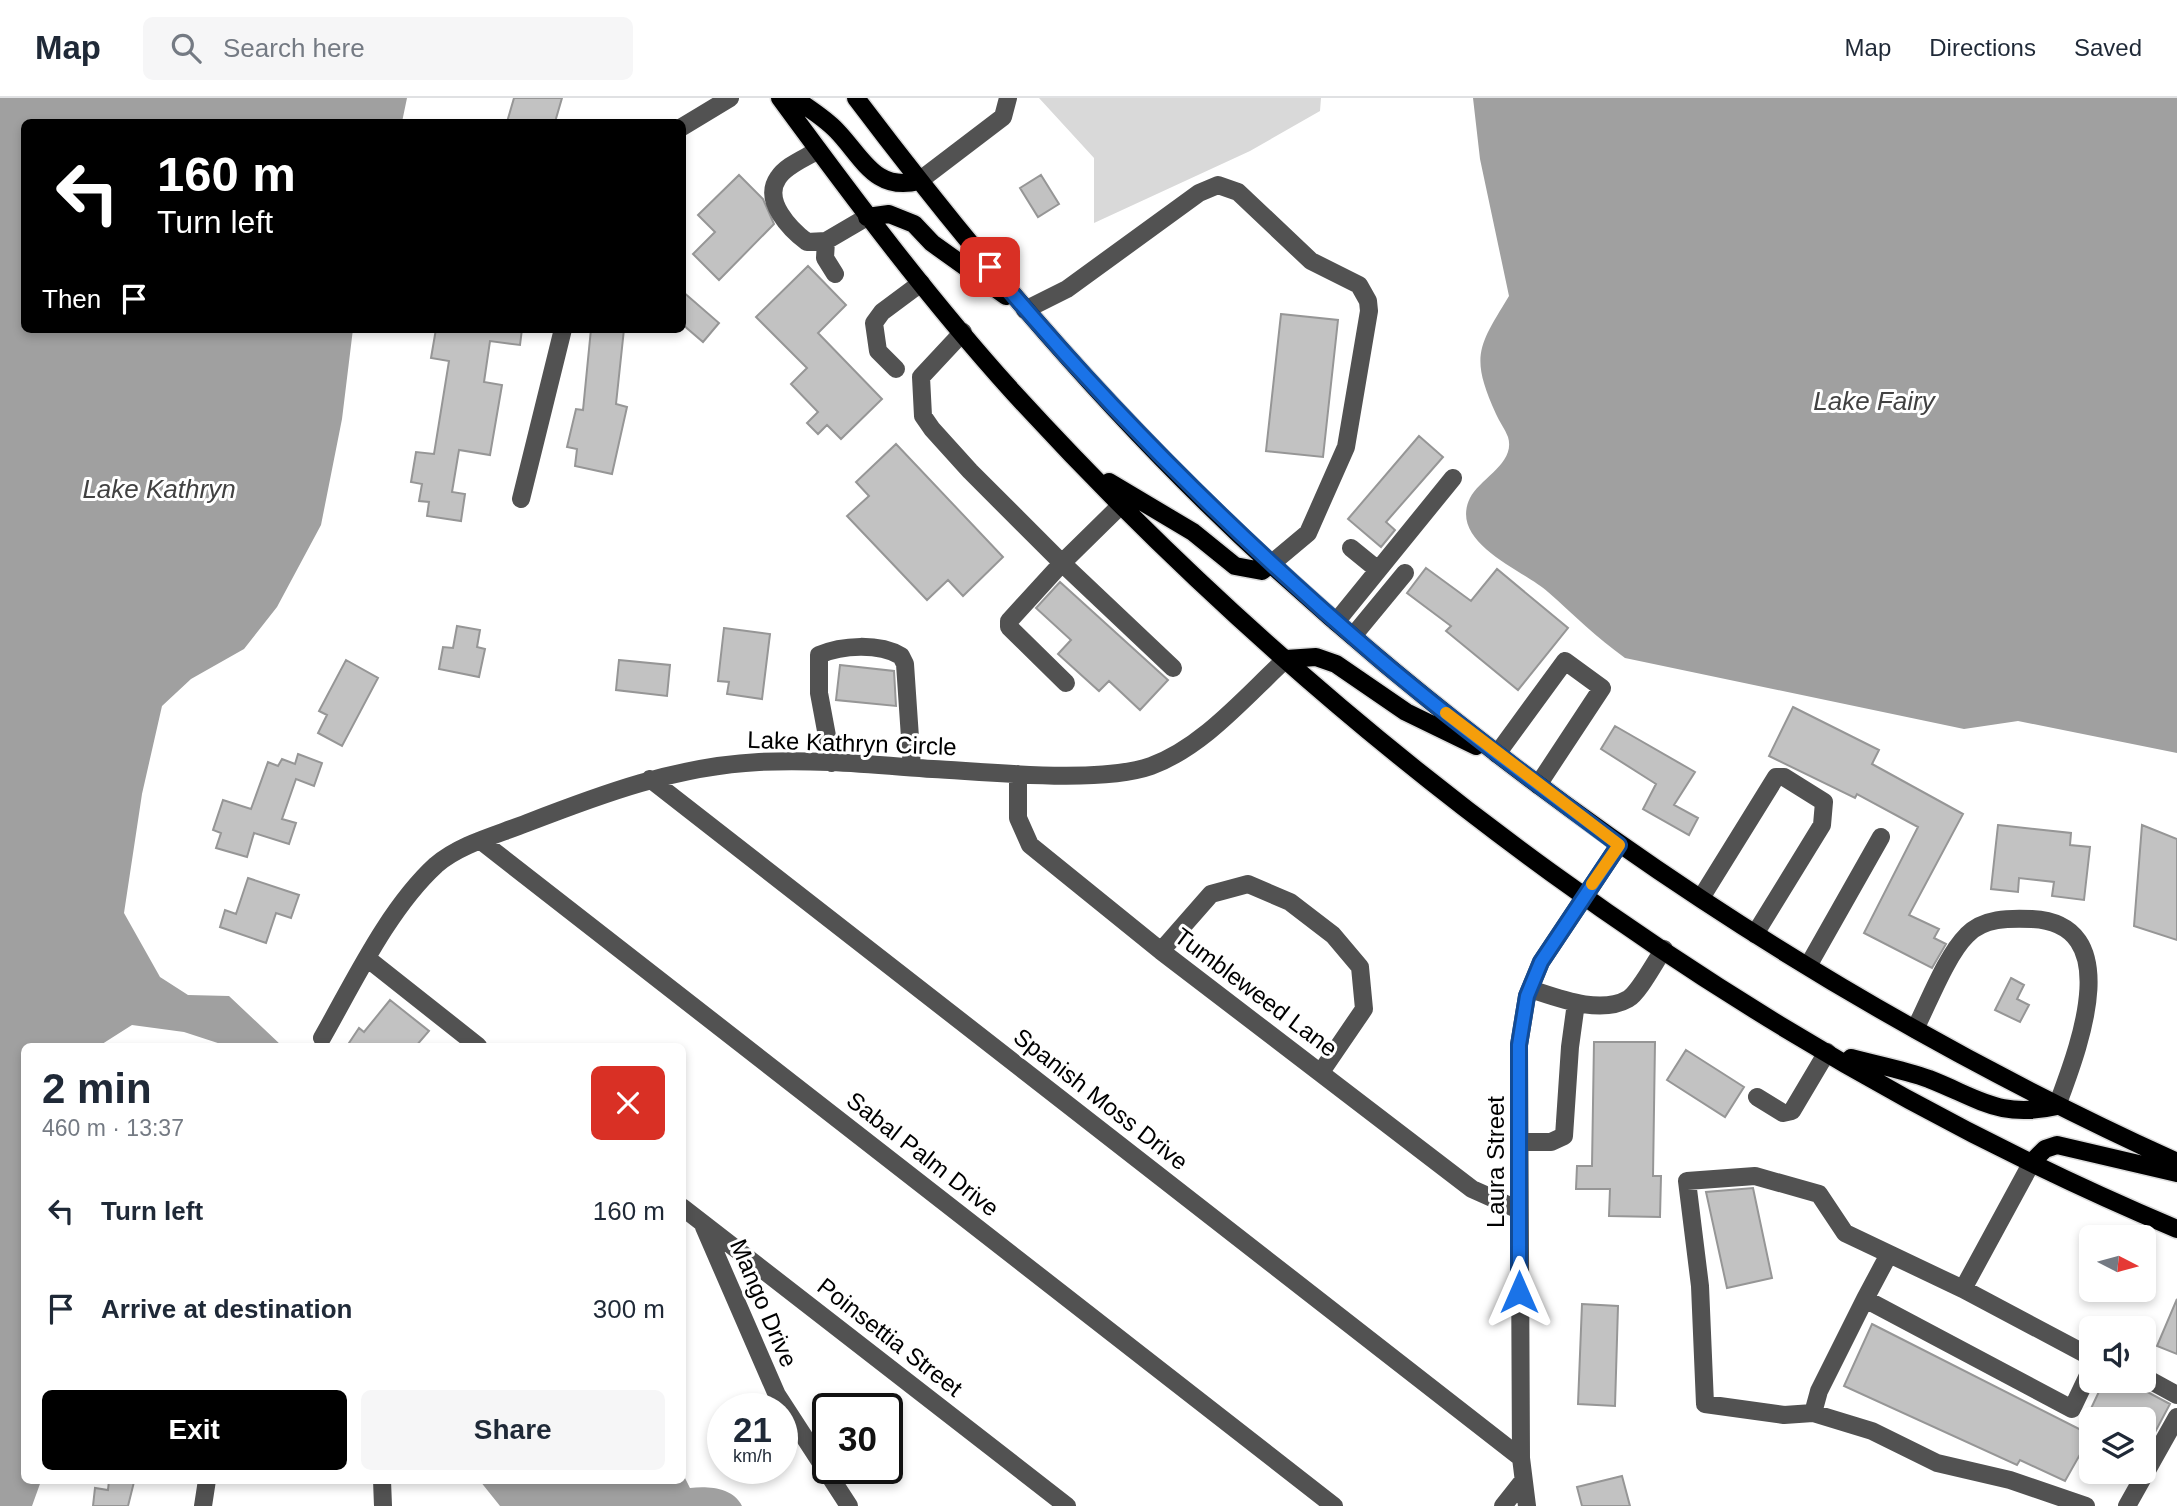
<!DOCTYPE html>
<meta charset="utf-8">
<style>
:root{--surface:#fff;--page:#f6f6f7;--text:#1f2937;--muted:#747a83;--line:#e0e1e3;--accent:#000}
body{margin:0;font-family:Helvetica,sans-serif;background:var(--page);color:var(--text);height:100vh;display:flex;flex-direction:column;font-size:26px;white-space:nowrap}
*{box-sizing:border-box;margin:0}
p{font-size:23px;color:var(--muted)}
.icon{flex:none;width:38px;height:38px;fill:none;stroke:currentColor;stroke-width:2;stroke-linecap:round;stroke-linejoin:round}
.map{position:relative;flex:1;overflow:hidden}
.panel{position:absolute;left:21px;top:945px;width:665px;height:441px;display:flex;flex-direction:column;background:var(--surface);border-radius:10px;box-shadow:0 4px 10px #0003}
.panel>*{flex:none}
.top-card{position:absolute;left:21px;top:21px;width:665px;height:214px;border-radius:10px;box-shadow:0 4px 10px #0003;background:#000;color:#fff;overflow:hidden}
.needle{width:46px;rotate:96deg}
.buttons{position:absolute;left:2079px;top:1127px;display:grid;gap:14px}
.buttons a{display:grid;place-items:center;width:77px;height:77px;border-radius:10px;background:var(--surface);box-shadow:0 4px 10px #0003;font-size:35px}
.speed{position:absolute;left:707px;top:1295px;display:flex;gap:14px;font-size:35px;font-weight:700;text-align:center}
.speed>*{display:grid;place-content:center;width:91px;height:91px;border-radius:50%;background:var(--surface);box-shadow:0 4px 10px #0003;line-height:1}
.speed small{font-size:18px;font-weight:400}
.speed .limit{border:4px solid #111;border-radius:10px;background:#fff;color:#111}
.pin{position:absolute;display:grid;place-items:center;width:60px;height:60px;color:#fff;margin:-30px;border-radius:14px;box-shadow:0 4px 10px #0006}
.me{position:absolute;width:77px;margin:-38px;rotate:0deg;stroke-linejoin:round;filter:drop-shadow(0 0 5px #0008)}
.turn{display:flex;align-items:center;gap:24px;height:147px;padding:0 21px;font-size:32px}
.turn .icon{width:91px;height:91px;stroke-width:2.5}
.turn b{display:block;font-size:49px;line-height:60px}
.then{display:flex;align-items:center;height:66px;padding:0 21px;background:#0003;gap:14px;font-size:26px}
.round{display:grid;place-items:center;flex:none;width:74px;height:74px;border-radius:10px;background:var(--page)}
.headline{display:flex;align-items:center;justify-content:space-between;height:119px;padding:0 21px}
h1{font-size:42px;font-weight:600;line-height:52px}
.action{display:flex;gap:14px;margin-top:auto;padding:14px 21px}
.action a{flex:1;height:80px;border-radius:10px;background:var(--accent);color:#fff;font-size:28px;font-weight:600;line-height:80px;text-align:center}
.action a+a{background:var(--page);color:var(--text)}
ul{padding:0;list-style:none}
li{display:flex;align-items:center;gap:21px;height:98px;padding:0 21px}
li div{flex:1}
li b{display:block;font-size:26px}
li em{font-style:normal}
header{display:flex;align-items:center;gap:42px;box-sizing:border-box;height:98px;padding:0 35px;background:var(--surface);border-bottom:2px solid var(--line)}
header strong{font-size:33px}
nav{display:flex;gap:38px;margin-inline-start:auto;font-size:24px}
.search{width:490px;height:63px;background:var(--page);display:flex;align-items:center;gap:18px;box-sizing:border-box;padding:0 24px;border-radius:10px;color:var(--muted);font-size:26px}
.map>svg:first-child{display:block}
.green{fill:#d9d9d9}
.water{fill:#a0a0a0}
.building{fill:#c2c2c2;stroke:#969696;stroke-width:2}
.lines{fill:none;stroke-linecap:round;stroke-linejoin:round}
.major-casing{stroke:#dbdbdb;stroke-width:21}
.minor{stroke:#525252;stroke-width:18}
.major{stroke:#000;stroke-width:18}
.route-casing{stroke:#114b97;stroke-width:18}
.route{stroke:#1a73e8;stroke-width:12}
.slow{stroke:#f59e0b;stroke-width:12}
.labels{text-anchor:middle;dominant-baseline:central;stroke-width:6;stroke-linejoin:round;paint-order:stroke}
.street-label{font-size:24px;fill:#000;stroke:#fff}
.water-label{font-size:26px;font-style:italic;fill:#414141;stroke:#fff}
</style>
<header>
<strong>Map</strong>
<div class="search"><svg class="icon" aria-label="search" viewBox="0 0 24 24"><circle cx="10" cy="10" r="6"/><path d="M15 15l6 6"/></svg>Search here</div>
<nav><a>Map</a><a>Directions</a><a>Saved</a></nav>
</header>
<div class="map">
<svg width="2177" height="1408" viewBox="0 0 2177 1408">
<rect width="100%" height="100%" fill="#fff"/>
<!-- green -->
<path class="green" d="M1039,0H1321L1320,13L1250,53L1094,125V60Z"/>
<!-- water -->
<path class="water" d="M0,0H407L402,24H24V231H353L342,321L321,427L277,509L244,551L191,581L162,608L142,696L124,815L160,879L188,897L229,898L282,948H227L184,934L132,927L99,948H24V1382L41,1383L32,1408H0Z
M1473,0H2177V655L2018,623L1964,631L1625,560C1597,540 1574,517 1548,494C1524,472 1448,445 1470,400C1480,380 1516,365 1508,339C1505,331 1499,323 1496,316C1470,258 1478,249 1509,198L1480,61Z
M683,1376L690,1390C707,1388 733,1389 742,1408H500L480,1383L682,1382Z"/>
<!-- building -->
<path class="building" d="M514,0H562L555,24H507Z
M739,77L763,101L774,126L719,182L693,156L715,134L698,117Z
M1041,77L1059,106L1038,119L1020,90Z
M808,168L846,207L818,235L882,301L841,341L827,327L818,336L807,325L818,314L791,286L807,270L756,219Z
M682,193L719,225L703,244L682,226Z
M1281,216L1338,222L1323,359L1266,353Z
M436,231H522L520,247L490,243L484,284L502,287L490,357L459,352L452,394L465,396L461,423L427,418L429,404L419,403L422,386L411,384L416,354L434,356L449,263L431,260Z
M591,231H624L616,306L627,309L612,376L575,368L577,351L567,349L576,311L583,312Z
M1419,338L1443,359L1386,424L1395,432L1381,449L1348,421Z
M896,346L1003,459L963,498L948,482L927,502L847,418L869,398L856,384Z
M1426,470L1471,503L1497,471L1568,530L1518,592L1446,533L1451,528L1407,495Z
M1060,484L1168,582L1140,612L1109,583L1099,593L1058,556L1071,542L1036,510Z
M457,528L480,532L477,549L485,551L479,579L439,571L443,549L453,550Z
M724,530L770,536L762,601L727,596L729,584L718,583Z
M346,562L378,580L342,648L318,635L327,617L319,613Z
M619,562L670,567L667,598L616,592Z
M840,567L894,573L896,608L836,602Z
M1793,609L1879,652L1872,666L1963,716L1909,817L1939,831L1934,840L1946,846L1932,870L1864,835L1918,729L1857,696L1855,700L1769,658Z
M1615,628L1695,674L1674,707L1698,720L1689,737L1643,711L1656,686L1601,651Z
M298,656L322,665L314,688L296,681L282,721L296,725L289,746L254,735L247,759L216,750L221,735L213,732L223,702L251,711L268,664L278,668L282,661L295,666Z
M1998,727L2071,735L2070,747L2090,749L2084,802L2052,798L2054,784L2019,780L2018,794L1991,791Z
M2142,727L2177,741V842L2134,828Z
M248,780L299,797L291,820L276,815L266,845L220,829L225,812L236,816Z
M2011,880L2024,887L2017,901L2029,907L2020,924L1995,912Z
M390,902L429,933L416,948H347L359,930L364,934Z
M1594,944H1655L1653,1078H1661L1660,1119L1609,1118L1610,1091H1576L1577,1068H1592Z
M1686,952L1744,989L1725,1019L1667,982Z
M1753,1090L1772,1180L1727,1190L1706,1094Z
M2177,1201V1256L2157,1248Z
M1582,1206L1618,1208L1615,1308L1578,1306Z
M1872,1226L2091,1337L2065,1383L2020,1362L2017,1367L1844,1288Z
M2104,1283H2127L2170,1306L2144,1355V1321H2086Z
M1622,1378L1630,1408H1582L1577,1389Z
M109,1382L134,1384L128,1408H93L95,1390L108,1392Z"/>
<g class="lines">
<!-- major casing -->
<g class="major-casing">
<path id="major" d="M780,0C854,101 929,201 1013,294C1331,642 1741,948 2177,1131
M794,0C808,10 825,20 837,33C863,60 875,94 919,83
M856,0C982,167 1119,328 1274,469C1542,713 1847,914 2177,1064
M867,119L889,116L914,126L932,145L1006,198
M1109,384L1193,434L1235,468L1262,473L1271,466
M1286,561L1316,559L1336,566L1406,614L1476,648
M1851,960C1877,967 1904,972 1929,981C1980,1001 2000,1021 2057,1008
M2032,1064L2045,1051L2057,1047L2177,1075"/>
</g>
<!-- minor -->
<path class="minor" d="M682,29L730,0
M818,52C806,60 786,67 778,80C762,103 791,132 807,144L826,143
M919,83L1003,19L1008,0
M835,176L825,160L826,143L867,119
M1025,212L1067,191L1199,95L1218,87L1238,94L1311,163L1359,187L1368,203L1369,213L1346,349L1308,435L1271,466
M963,234L921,279L923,318L932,331L970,373L1062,465L1122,406
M896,271L878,253L874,225L882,214L921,185
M521,401L563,231
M1351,450L1378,472
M1336,524L1453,380
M1353,538L1405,475
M1066,585L1009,529V523L1062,465L1173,570
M1497,656L1565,563L1602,590L1538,687
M832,665L819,595V557C842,547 879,545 901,558L905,566L912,669
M1018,676V720L1030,747L1161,853L1472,1091L1519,1112
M650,681L1521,1360
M481,743L1334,1408
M1701,800L1776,679H1784L1824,704L1822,727L1755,836
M1161,853L1211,796L1248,786L1290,804L1333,837L1360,869L1364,911L1321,974
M368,861L478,948
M1808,868L1881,739
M1530,891C1558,900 1600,917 1628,901C1639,895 1656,862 1664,851
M1915,931C1929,904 1946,858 1967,837C1983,820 2009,820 2032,821C2129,826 2076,956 2057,1008
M322,940C354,884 388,811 436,767C460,746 497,737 527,725C602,696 677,668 759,664C817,661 875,667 933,671C989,674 1100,686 1151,668C1203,649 1245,599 1286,561
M1757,999L1783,1015L1792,1013L1827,954
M1519,1044H1551L1564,1038L1570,949L1576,905
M2032,1064L1963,1191L1845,1135L1819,1096L1755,1078L1687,1083L1700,1188L1705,1306L1784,1317L1813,1315L1819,1293L1865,1201L2072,1311L2091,1271
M682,1109L1067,1408
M704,1129L777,1297L849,1408
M1963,1191L2091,1259
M1865,1201L1889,1156
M2144,1279L2177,1297
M1813,1315L1872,1333L1937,1365L2010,1382L2086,1408
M382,1382L383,1408
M203,1408L207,1382
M1503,1408L1522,1384
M1527,1408L1521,1360L1519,947L1527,898L1541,864L1619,747
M2127,1408L2177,1319"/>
<!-- major -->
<use href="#major" class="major"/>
</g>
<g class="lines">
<!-- route casing -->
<g class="route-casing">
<path id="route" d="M990,169C1107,310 1238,440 1377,559C1455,625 1537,686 1619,747L1541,864L1527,898L1519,947V1194"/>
</g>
<!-- route -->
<use href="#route" class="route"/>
<!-- slow -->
<path class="slow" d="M1446,615L1619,747L1592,786"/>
</g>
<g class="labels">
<!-- street labels -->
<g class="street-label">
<text transform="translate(852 645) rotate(2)">Lake Kathryn Circle</text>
<text transform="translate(1256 894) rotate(37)">Tumbleweed Lane</text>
<text transform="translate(1101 1001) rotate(38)">Spanish Moss Drive</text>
<text transform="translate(923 1056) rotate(38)">Sabal Palm Drive</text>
<text transform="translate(1495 1064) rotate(-90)">Laura Street</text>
<text transform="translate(764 1205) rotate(67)">Mango Drive</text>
<text transform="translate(890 1239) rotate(38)">Poinsettia Street</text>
</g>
<!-- water labels -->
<g class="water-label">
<text x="1874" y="303">Lake Fairy</text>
<text x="159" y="391">Lake Kathryn</text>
</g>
</g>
</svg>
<div class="buttons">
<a><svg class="needle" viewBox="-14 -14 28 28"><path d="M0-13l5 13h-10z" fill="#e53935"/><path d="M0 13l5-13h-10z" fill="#747a83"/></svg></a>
<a><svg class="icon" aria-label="sound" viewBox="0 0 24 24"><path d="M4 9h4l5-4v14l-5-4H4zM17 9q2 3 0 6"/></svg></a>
<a><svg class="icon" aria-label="layers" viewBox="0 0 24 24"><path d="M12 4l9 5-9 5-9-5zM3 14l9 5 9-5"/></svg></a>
</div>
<div class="speed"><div>21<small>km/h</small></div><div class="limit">30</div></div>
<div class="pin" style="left:990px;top:169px;background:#d93025"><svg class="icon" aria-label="arrive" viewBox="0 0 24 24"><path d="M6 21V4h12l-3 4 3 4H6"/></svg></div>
<svg class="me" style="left:1519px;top:1194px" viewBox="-20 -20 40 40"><path d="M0-17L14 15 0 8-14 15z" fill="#1a73e8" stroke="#fff" stroke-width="4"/></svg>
<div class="top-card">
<div class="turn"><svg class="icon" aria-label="left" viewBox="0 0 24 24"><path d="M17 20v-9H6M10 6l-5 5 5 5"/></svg><div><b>160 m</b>Turn left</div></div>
<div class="then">Then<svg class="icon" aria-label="arrive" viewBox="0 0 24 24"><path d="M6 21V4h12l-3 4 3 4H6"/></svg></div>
</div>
<section class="panel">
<div class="headline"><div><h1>2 min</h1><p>460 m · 13:37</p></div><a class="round" style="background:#d93025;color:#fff"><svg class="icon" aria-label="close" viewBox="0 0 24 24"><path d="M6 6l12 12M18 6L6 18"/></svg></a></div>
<ul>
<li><svg class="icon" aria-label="left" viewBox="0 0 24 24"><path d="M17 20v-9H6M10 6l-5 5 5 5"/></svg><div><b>Turn left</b></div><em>160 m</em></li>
<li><svg class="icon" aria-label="arrive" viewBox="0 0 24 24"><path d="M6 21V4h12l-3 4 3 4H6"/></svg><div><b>Arrive at destination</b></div><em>300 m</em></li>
</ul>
<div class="action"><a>Exit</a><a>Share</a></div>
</section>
</div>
